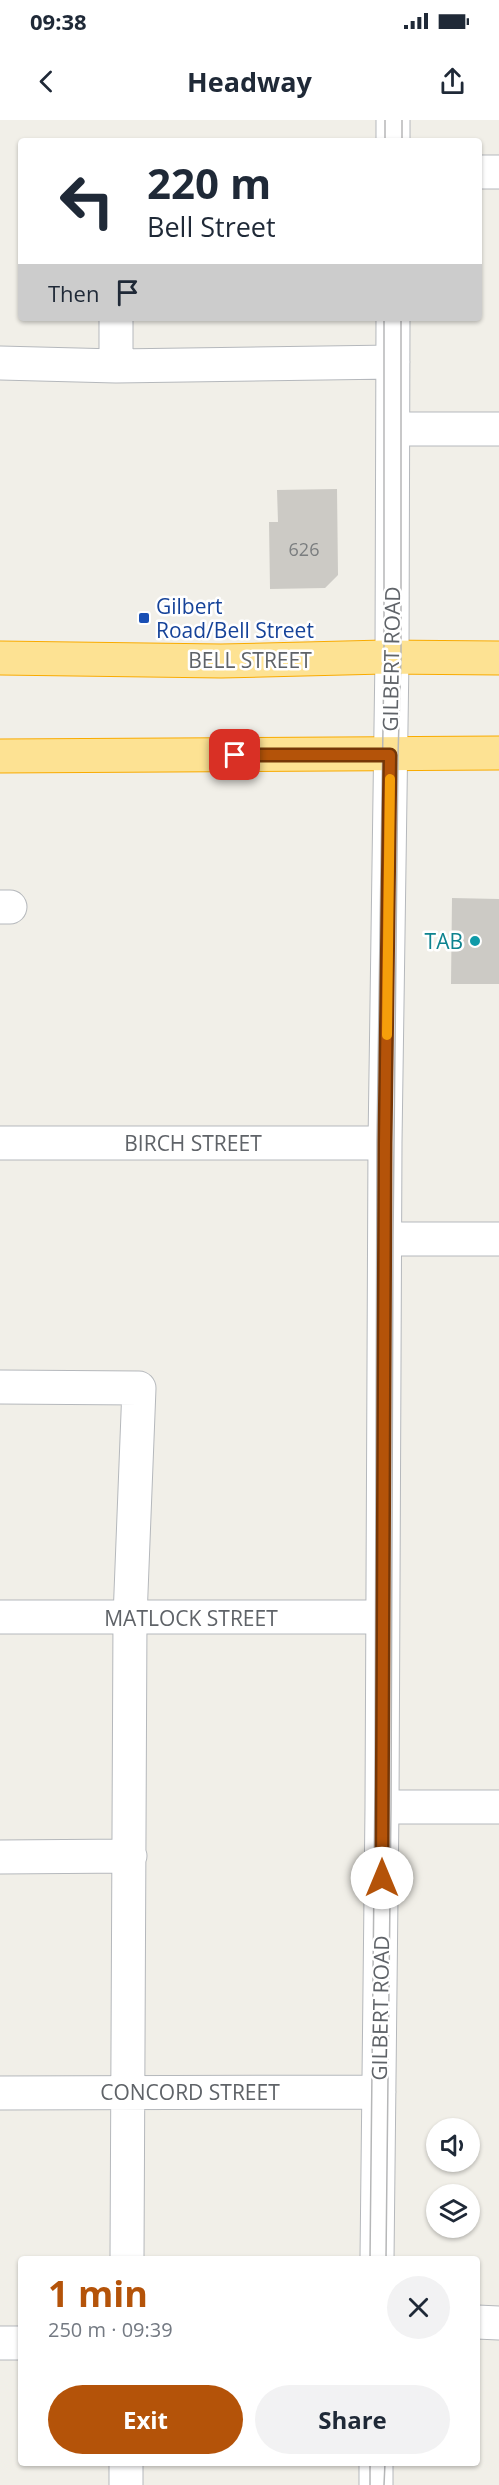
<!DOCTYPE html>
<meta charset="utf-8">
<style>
:root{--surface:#fff;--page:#f2f2f3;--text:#1f2937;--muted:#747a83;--accent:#b45309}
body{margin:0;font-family:"Open Sans",sans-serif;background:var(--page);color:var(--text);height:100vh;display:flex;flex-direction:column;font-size:22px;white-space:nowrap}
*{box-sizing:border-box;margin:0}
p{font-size:20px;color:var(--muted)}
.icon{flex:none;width:33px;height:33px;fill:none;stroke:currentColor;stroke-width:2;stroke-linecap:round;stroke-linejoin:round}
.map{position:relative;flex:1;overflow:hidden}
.details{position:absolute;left:18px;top:2136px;width:462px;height:210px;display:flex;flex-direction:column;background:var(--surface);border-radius:6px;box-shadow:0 2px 4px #0004}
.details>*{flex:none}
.banner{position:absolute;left:18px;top:18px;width:464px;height:183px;border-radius:6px;box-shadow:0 2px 4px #0004;background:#fff;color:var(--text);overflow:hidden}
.buttons{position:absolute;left:426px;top:1998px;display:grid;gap:12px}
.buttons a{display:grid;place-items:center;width:54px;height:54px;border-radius:50%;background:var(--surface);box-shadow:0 2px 4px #0004;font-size:30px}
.pin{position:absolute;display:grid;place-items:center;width:51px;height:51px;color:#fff;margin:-26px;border-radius:12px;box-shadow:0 3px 9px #0006}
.me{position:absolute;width:66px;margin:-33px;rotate:0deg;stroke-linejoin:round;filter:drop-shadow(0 0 4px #0008)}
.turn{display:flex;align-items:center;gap:21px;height:126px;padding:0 30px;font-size:27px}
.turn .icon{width:78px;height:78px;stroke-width:2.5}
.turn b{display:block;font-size:42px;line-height:51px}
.then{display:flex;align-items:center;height:57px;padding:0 30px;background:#0003;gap:12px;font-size:22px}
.round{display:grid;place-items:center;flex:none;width:63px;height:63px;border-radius:32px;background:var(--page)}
.summary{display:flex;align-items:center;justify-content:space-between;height:102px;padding:0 30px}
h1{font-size:36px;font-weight:700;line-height:45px;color:var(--accent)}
.button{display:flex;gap:12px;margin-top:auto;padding:12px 30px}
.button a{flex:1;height:69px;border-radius:36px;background:var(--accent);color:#fff;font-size:24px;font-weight:700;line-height:69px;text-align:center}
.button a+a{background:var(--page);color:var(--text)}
.status{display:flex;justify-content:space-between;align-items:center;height:42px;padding:0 30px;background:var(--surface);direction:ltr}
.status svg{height:16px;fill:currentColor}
header{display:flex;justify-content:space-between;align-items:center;height:78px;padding:0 30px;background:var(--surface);font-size:27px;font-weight:700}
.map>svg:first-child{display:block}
.building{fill:#cccac5}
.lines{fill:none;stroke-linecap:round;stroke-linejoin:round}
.minor-casing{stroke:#b5b8bc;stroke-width:35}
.highway-casing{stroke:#f9ab00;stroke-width:35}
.minor{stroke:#fff;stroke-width:33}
.highway{stroke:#fde293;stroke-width:33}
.tram{stroke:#b6b7b8;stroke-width:1.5}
.route-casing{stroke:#753606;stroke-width:15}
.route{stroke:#b45309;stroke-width:10}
.slow{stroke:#f59e0b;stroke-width:10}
.transit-dot{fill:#1a4fb4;stroke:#fff;stroke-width:2}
.culture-dot{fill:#0f9aa8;stroke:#fff;stroke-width:2}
.labels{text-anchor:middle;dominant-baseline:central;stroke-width:5;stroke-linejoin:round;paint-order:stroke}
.number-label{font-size:18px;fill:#7a7d7f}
.transit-label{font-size:21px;fill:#164399;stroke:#fff;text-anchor:start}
.street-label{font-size:21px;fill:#5f6368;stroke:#fff}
.culture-label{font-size:21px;fill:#0d838f;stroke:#fff;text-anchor:end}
</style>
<div class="status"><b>09:38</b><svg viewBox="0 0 49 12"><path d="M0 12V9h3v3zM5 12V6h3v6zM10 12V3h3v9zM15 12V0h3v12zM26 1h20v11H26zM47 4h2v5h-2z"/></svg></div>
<header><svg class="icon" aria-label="back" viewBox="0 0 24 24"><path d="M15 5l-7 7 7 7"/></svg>Headway<svg class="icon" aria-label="share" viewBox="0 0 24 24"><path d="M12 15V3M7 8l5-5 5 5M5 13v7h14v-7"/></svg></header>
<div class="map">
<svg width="499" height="2365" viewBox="0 0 499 2365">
<rect width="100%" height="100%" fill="#f1efe8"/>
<!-- building -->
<path class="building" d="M337,369L338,455L325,468L270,469L269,402H278L277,370Z
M452,778L499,779V864H451Z"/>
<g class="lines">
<!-- minor casing -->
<g class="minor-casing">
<path id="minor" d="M393,21V0
M478,52H499
M116,198V246
M0,243L116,246L393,242
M393,309H499
M0,787H10
M0,1023H385
M385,1119H499
M0,1267L139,1268L130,1498L127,2139
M0,1497H382
M382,1687H499
M0,1737L130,1736
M0,1973L379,1972
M377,2139L382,1687L385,1023L392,537L393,198
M477,2202L499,2203
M0,2223H21
M126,2343V2365
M376,2365V2343"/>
</g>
<!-- highway casing -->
<g class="highway-casing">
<path id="highway" d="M0,538L221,541L384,537L499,538
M0,636L499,633"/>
</g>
<!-- minor -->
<use href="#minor" class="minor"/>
<!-- highway -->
<use href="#highway" class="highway"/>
<!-- tram -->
<path class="tram" d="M385,21V0
M402,21V0
M370,2139L375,1665L377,1022L384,537V198
M386,2139L391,1687L393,1119L398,635L401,537V198
M370,2365V2343
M384,2365L385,2343"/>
</g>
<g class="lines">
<!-- route casing -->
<g class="route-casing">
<path id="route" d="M235,635H390L385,1023L382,1758"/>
</g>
<!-- route -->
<use href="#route" class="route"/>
<!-- slow -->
<path class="slow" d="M387,915L390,659"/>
</g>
<!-- markers -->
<rect class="transit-dot" x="138" y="492" width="12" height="12" rx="3"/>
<circle class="culture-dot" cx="475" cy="821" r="6"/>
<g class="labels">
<!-- number labels -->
<g class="number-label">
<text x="304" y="429">626</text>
</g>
<!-- transit labels -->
<g class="transit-label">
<text x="156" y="486">Gilbert<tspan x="156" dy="24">Road/Bell Street</tspan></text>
</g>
<!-- street labels -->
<g class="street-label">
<text transform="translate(391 539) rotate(-89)">GILBERT ROAD</text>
<text x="250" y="540">BELL STREET</text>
<text x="193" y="1023">BIRCH STREET</text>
<text x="191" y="1498">MATLOCK STREET</text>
<text transform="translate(380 1888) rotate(-89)">GILBERT ROAD</text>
<text x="190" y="1972">CONCORD STREET</text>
</g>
<!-- culture labels -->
<g class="culture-label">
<text x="463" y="821">TAB</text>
</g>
</g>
</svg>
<div class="buttons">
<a><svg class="icon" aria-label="sound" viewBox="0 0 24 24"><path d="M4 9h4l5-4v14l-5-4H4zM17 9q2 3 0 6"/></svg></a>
<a><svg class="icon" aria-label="layers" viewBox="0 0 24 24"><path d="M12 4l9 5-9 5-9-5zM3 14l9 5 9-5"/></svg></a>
</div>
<div class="pin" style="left:235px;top:635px;background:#d93025"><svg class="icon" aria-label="arrive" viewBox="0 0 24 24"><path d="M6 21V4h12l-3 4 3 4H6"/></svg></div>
<svg class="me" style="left:382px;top:1758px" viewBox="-20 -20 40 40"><circle r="19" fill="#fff"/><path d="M0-13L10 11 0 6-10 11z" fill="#b45309"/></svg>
<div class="banner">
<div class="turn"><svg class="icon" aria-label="left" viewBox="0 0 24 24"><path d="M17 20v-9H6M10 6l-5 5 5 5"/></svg><div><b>220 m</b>Bell Street</div></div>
<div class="then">Then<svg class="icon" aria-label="arrive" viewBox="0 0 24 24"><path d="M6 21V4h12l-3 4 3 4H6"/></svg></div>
</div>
<section class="details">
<div class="summary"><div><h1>1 min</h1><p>250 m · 09:39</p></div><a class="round"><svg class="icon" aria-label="close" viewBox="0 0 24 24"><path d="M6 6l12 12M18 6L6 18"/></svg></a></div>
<div class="button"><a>Exit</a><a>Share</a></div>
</section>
</div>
